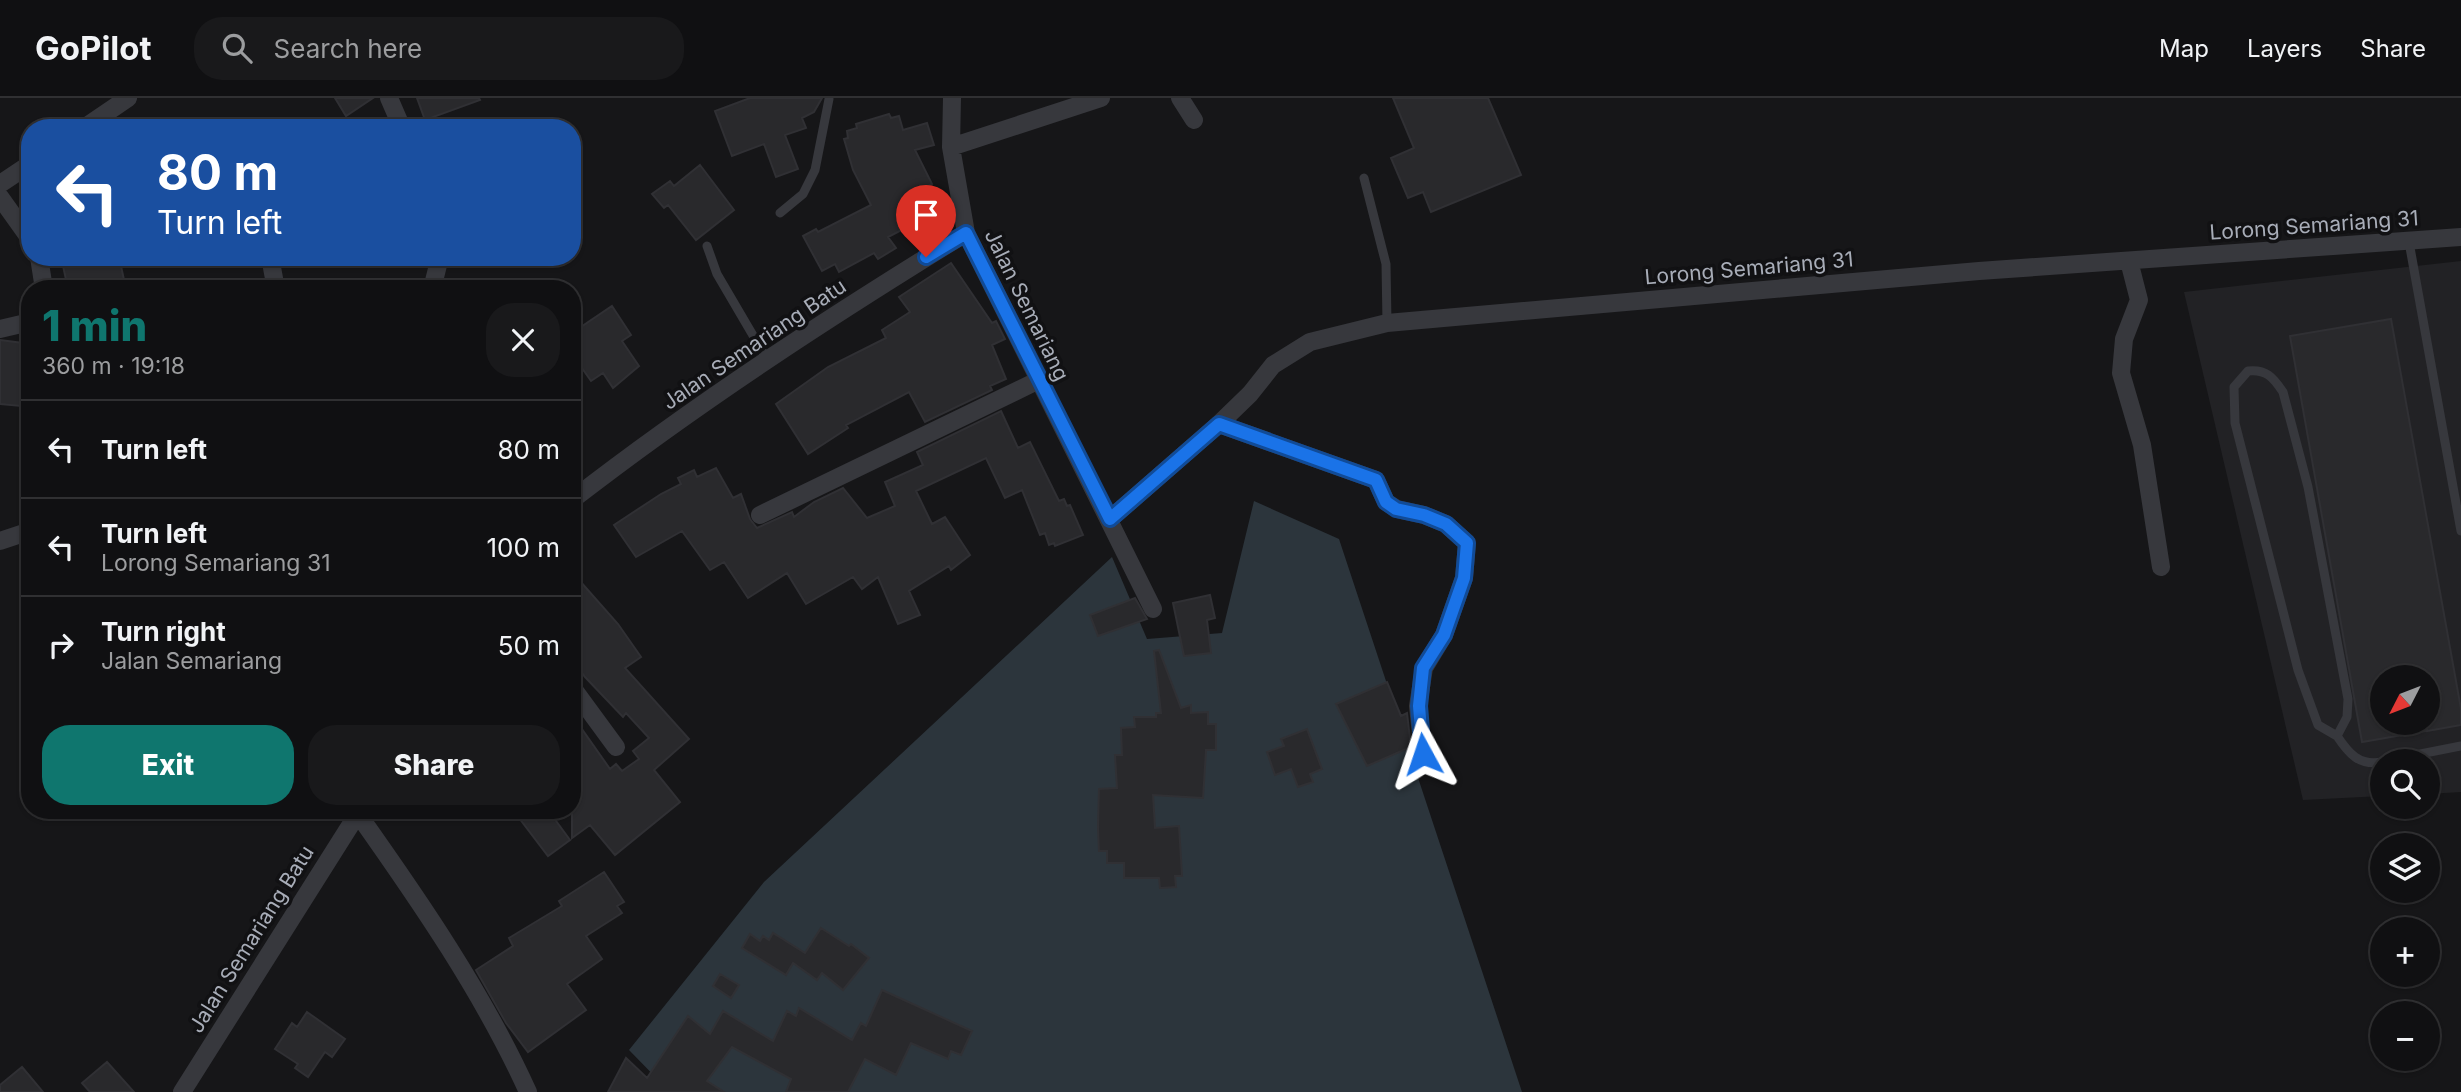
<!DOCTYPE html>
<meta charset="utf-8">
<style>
:root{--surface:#101012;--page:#19191b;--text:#f1f3f6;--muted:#9c9d9f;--line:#303032;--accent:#0f766e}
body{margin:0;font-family:Inter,sans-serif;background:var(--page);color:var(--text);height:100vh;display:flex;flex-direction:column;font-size:26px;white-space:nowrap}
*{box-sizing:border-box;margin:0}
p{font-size:23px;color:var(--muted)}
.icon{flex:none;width:38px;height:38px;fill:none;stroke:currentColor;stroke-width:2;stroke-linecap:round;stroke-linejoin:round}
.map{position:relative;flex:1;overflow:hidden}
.details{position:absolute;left:21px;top:182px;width:560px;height:539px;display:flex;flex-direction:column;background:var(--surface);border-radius:28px;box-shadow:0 2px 5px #0004,0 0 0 2px var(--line)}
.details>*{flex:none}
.top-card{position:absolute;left:21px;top:21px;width:560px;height:147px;border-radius:28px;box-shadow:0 2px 5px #0004,0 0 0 2px var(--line);background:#1a4fa0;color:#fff;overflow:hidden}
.needle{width:46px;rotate:228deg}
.controls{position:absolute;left:2370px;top:567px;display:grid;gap:14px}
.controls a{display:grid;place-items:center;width:70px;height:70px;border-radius:50%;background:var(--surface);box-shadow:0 2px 5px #0004,0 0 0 2px var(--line);font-size:35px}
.pin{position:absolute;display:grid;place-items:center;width:60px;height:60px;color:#fff;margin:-72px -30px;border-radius:50% 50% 50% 0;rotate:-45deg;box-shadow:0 0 7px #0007}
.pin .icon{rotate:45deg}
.me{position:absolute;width:77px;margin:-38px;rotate:355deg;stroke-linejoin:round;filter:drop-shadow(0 0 5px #0008)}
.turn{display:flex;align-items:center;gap:24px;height:147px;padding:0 21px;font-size:32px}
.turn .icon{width:91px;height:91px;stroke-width:2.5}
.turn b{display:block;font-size:49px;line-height:60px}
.round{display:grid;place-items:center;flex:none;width:74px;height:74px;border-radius:28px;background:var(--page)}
.summary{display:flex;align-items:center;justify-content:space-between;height:119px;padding:0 21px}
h1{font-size:42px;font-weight:800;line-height:52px;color:var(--accent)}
.action{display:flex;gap:14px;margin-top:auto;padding:14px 21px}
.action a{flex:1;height:80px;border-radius:28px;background:var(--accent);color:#fff;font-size:28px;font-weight:800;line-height:80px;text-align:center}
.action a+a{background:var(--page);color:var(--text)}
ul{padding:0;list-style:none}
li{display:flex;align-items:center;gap:21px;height:98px;padding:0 21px;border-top:2px solid var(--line)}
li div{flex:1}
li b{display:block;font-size:26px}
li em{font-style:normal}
header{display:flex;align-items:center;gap:42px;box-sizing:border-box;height:98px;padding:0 35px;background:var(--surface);border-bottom:2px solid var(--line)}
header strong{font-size:33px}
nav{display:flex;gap:38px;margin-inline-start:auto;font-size:24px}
.search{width:490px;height:63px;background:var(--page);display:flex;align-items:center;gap:18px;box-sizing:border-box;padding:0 24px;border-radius:28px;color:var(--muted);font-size:26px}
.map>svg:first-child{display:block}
.built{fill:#222225;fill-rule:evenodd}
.water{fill:#2c353c}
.building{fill:#29292c;stroke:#303034;stroke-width:2}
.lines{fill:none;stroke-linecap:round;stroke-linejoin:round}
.service{stroke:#37383d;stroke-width:9}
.minor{stroke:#37383d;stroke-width:18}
.route-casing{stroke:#114b97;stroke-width:18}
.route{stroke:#1a73e8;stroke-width:12}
.labels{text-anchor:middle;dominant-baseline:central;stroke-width:7;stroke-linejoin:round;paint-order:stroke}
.street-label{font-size:21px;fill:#a8adb8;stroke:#111113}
</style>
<header>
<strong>GoPilot</strong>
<div class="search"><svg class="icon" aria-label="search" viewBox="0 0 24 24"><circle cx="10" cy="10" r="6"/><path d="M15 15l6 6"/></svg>Search here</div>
<nav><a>Map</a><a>Layers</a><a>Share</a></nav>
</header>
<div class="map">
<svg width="2461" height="994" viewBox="0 0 2461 994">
<rect width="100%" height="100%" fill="#161618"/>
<!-- built -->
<path class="built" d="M2461,163V694L2427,696V663H2382V698L2303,702L2184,194ZM2382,579H2427V625H2382Z"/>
<!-- water -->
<path class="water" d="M1254,403L1339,441L1522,994H670L629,952L764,784L1112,459L1147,541L1222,535Z"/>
<!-- building -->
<path class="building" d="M335,0H373L346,18Z
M417,0H479L480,2L425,22Z
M750,0H822L814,14L802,20L806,30L785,37L798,71L776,79L764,46L732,58L715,13Z
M1393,0H1488L1521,77L1431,114L1423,94L1408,100L1391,60L1414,50Z
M889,16L891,20L899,18L903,32L927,25L934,47L915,52L932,86L903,101L915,125L888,139L896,150L878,161L874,155L839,174L835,166L822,173L803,138L816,131L818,134L871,107L853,72L844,41L848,40L847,33L857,30L856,26Z
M700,67L734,112L696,142L668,107L664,110L652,96L670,83L674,88Z
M78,159H119L126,191H68L62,163Z
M951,165L992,225L996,223L1005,241L992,247L1006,281L990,288L992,292L925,324L909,294L846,327L848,330L808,356L776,306L828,269L886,240L882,232L910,214L899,199Z
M612,208L631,237L622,243L639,268L613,290L603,275L591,283L572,256V235Z
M2391,221L2461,611V627L2427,633V579H2382V625H2426V633L2362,644L2290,238Z
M0,242L30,246V286L24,285L21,308L0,306Z
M1001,313L1018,350L1030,344L1059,403L1064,401L1067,408L1070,407L1083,437L1055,448L1054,445L1049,447L1045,435L1040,437L1022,392L1005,400L986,360L916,393L932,426L945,419L970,457L951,472L949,468L909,493L920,517L898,526L878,479L862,491L853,479L806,506L787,475L748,500L724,464L710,472L682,433L636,459L614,427L661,396L681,386L678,380L694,372L697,379L716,370L733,400L741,396L750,421L757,430L792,414L794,419L814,404L843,390L867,420L895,408L885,384L923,367L917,354Z
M572,474L618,526L641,559L625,570L689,641L654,672L680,704L615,757L590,727L572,740V617L610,671L616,666L622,673L639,661L633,653L649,640L626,615L623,619L585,579L572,561Z
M1210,497L1215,520L1207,522L1211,555L1184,558L1173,505Z
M1135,500L1147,521L1098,538L1090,517Z
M1159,552L1181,610L1191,607V615L1208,614V626H1216V652H1206L1203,700L1153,697L1155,730L1179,728L1182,778H1175L1176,789L1160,790L1159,780H1124V765H1107V753H1099L1098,729L1099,691L1117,690L1115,657H1122L1121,630L1135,629L1134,619H1156V615H1161L1154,553Z
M1387,584L1401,618L1407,615L1411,649L1367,668L1336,606Z
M1307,631L1322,671L1310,676L1313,684L1298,689L1291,671L1275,677L1267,654L1284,648L1281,641Z
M513,712H548L570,742L548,758Z
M604,774L624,804L617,808L622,815L586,838L602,861L567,886L586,912L528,954L506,925L476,872L513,848L509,840L562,808L559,803Z
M821,830L849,848L851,846L869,860L843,892L822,875L817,882L793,865L786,877L742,850L750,836L760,843L763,838L769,842L773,835L805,855Z
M720,876L739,887L731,900L713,888Z
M882,892L972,933L961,957L951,953L948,961L911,945L896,977L865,961L848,994H786L791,981L732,949L707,983L724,994H608L626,960L647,980L688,918L710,936L723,913L773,943L787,913L796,918L799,910L852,942L861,925L866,928Z
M307,914L345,941L332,959L325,954L308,979L295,970L298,966L275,951L292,925L297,929Z
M107,964L134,994H90L82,985Z
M22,969L43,994H0V987Z"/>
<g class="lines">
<!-- service -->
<path class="service" d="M1364,80L1386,166L1387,225
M780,115L803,96L815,72L829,1
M2409,144L2461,433
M707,148L717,176L768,263
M2337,638L2318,627L2298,572L2235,325L2234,289L2248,273C2266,271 2273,279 2283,294L2308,389L2348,601L2347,619L2337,638C2349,656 2359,668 2382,664
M2385,663L2461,648"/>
<!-- minor -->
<path class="minor" d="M389,0L402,30
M952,0L951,49L966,135L1153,511
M1180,0L1194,22
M84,30L128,0
M951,49L1101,0
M0,86L30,66
M0,99L30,141
M39,159L44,191
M270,159L276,191
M2129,163L2139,202L2124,241L2121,275L2142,347L2161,469
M432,191L440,159
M0,231L30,224
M1219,326L1376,382L1386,404L1397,411L1424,417L1446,426L1467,445L1464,480L1444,537L1424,570L1418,608L1423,656
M572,402C697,305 831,218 966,135
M760,417L1039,282
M1110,421L1219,326L1250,296L1273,267L1310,244L1387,225L1979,173L2461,139
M0,443L30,433
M572,589L616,649
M358,716C421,805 483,895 528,994
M182,994L360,712"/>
</g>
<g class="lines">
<!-- route casing -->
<g class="route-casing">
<path id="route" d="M926,159L966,135L1110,421L1219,326L1376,382L1386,404L1396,411L1424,417L1446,426L1467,445L1464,480L1444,537L1423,570L1419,608L1423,656"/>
</g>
<!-- route -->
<use href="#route" class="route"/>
</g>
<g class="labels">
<!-- street labels -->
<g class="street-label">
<text transform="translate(2314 127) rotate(-4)">Lorong Semariang 31</text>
<text transform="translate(1749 170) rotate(-5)">Lorong Semariang 31</text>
<text transform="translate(1027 207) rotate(64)">Jalan Semariang</text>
<text transform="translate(754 246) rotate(-34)">Jalan Semariang Batu</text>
<text transform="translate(251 841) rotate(-58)">Jalan Semariang Batu</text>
</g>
</g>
</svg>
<div class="controls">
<a><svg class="needle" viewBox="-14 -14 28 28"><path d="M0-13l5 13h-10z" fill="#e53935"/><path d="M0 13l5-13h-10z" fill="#9c9d9f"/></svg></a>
<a><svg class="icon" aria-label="search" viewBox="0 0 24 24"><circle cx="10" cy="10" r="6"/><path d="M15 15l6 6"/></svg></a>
<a><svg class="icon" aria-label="layers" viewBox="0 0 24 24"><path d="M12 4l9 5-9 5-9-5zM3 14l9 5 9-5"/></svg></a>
<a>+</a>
<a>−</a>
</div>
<div class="pin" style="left:926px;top:159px;background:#d93025"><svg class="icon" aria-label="arrive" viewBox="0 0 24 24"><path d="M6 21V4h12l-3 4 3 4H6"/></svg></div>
<svg class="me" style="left:1423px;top:656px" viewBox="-20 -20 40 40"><path d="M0-17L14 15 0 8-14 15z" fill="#1a73e8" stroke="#fff" stroke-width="4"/></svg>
<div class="top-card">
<div class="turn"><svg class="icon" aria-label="left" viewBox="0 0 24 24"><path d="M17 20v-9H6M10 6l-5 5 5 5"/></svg><div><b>80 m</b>Turn left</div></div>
</div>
<section class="details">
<div class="summary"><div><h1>1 min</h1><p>360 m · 19:18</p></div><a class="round"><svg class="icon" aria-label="close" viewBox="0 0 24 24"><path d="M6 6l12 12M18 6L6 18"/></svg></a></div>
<ul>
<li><svg class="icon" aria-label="left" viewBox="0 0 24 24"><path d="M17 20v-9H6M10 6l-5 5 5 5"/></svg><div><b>Turn left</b></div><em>80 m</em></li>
<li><svg class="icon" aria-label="left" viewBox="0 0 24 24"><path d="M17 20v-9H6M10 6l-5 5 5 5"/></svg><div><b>Turn left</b><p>Lorong Semariang 31</p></div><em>100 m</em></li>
<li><svg class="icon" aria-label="right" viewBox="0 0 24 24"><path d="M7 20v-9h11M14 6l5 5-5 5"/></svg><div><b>Turn right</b><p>Jalan Semariang</p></div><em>50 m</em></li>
</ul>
<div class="action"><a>Exit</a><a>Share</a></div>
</section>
</div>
